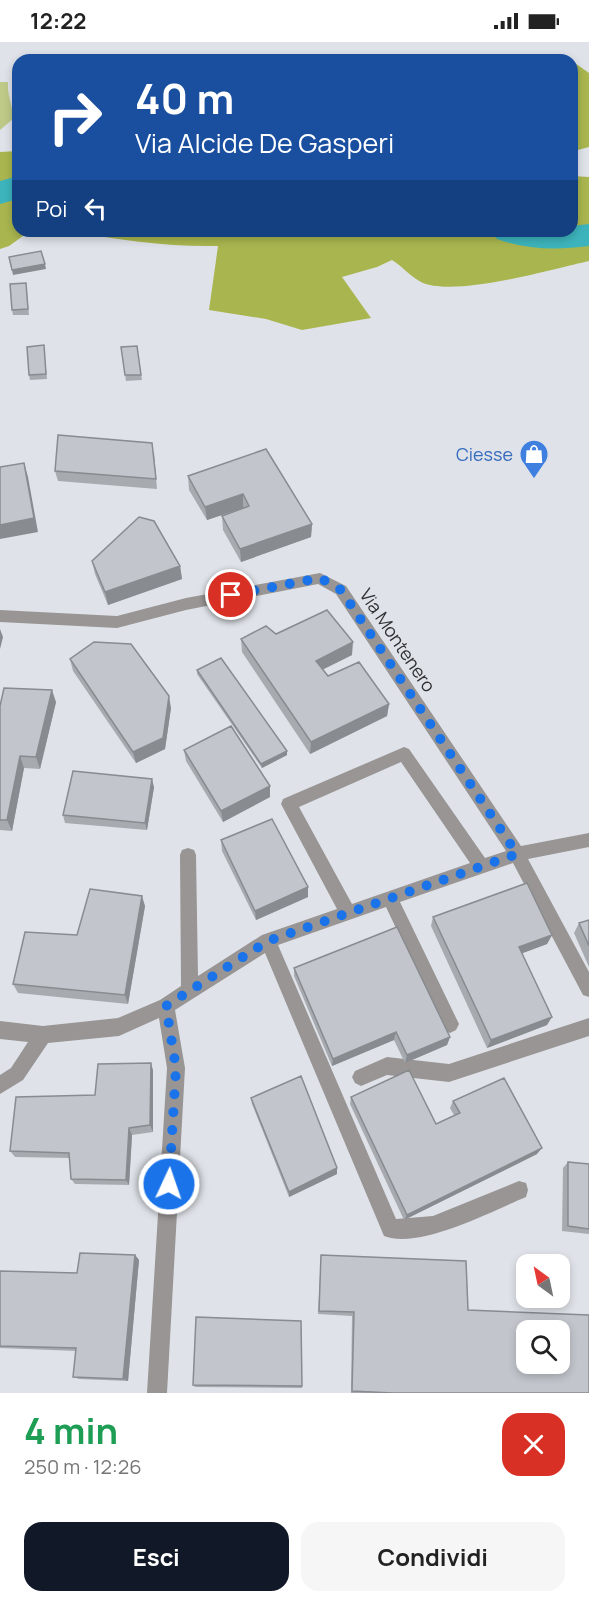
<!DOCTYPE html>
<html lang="it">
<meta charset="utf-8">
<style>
:root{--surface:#fff;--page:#f6f6f6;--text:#222;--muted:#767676;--accent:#111827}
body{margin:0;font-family:Manrope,sans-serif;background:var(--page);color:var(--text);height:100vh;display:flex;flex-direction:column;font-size:22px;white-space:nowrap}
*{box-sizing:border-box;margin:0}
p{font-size:20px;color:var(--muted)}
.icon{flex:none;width:33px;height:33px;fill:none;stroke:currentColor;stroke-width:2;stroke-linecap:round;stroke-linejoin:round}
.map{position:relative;height:1351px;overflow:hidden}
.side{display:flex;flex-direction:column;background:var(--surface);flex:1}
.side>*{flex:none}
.hud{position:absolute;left:12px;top:12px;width:566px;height:183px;border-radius:18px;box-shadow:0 3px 9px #0003;background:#1a4fa0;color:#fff;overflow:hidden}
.needle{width:39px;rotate:327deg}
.controls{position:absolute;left:516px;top:1212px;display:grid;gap:12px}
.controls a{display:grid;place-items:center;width:54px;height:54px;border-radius:12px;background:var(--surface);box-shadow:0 3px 9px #0003;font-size:30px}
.pin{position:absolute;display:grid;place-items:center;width:51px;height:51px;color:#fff;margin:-26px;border:3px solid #fff;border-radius:50%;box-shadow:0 2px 6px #0007}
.me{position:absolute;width:66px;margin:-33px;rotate:3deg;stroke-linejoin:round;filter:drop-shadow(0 0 4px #0008)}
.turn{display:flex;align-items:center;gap:21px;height:126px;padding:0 24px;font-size:27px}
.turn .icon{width:78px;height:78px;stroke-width:2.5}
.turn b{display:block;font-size:42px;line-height:51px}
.then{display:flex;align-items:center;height:57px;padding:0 24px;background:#0003;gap:12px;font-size:22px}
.round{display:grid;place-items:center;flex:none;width:63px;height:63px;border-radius:18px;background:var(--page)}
.headline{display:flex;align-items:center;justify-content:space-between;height:102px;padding:0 24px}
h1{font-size:36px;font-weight:700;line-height:45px;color:#1e9e55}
.cta{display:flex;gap:12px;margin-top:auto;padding:12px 24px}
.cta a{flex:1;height:69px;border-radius:18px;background:var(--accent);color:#fff;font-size:24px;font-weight:700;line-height:69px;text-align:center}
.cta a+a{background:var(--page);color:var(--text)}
.status{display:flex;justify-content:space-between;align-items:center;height:42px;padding:0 30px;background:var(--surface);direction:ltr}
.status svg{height:16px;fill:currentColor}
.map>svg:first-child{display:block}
.green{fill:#bec988}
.forest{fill:#a9b64f}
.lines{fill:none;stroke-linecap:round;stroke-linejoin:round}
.river{fill:#3db4bc;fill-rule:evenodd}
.minor{fill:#989594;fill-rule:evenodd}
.wall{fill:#a7aaaf}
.shaded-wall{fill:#888b8f}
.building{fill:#c2c6cc;stroke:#888b8f;stroke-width:1.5;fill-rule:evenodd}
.route{stroke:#1a73e8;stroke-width:10;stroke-dasharray:0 18}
.labels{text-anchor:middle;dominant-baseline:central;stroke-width:4.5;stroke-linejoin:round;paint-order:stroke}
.shop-label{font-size:18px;fill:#366cbe;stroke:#dfe3e9;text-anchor:end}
.street-label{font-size:18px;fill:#2e3032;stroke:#dfe3e9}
</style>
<div class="status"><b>12:22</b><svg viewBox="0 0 49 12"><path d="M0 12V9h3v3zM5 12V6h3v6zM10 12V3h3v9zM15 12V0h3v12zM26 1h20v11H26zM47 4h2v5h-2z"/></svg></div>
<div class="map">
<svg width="589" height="1351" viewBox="0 0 589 1351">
<rect width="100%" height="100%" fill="#dfe3e9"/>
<!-- green -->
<path class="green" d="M0,40H8C7,54 13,63 13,77L0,88Z"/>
<!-- forest -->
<path class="forest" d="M572,19L589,31V105L574,109L572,108Z
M18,109V189H30L9,204L0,207V110Z
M572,134L589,135V219C552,227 454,256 421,240C411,235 402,224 392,218L377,225L342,235L371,276L302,288L266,277L209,268L218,204C167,205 120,198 70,189H572Z"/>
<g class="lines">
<!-- river -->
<path class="river" d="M18,134V157L0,162V139Z
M589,182V204C557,208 528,208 497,197L492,189H572V184Z"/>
<!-- minor -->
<path class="minor" d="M320,531L346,544L521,804L589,791V805L528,817L589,930V955L583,953L513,821L400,860L459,982L456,988L450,991L444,988L386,865L278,903L396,1177L433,1174L519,1139L526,1141L528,1148L526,1155C492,1169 419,1208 384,1194L265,911L175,968L185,1026L167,1351H147L167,1026L159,976L119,994L48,1001L23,1038L0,1052V1033L11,1026L28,1000L0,997V979L43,984L118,976L160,958L181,944L180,813L182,808L188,806L194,808L196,813L198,934L262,893L337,867L281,762L283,757L404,705L409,707L485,816L506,809L336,552L318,542L186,568L117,586L0,580V568L117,574L186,556ZM401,720L470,821L352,862L299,765Z
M589,976V994L449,1040L387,1033L361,1044L355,1041L352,1035L355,1029L387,1015L449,1022Z"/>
</g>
<!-- wall -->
<path class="wall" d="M26,241L29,273H13L12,268Z
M44,303L47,337L30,338L29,333Z
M137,304L142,338L126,339L121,305Z
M266,407L312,482L311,495L241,520L223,488L222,474L243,466L207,478L189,448L188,434Z
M154,410L157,447L58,439L55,429Z
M92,519L180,524L182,537L108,563L95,532Z
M276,592L352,613L323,627L328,634L389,662L387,674L310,712L242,610L241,597Z
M70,617L171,666L165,707L136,721L73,629Z
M197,628L287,713L262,726L197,632Z
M56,660L40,727L24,726L12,789L0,788V664Z
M184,708L270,744V755L223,780L186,719Z
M154,745L147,788L65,781L63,773Z
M221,798L308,845V855L256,878L222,809Z
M145,864L128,962L18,951L13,942L77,893Z
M433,875L552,893L547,902L522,911L547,983L487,1006L431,884Z
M589,878V925L574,891L579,881Z
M294,926L450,995L447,1003L405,1021L394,998L332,1024L294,934Z
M153,1028V1090L132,1093L129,1143L75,1142L71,1137L70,1116L15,1115L10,1109L95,1053Z
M351,1055L436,1082L454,1073L450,1066L453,1059L537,1112L404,1178L350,1062Z
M251,1056L337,1132L289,1155L252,1062Z
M568,1120L589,1122V1192L562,1189L563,1126Z
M135,1213L139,1218L128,1339L79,1337L73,1335L76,1309L0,1306V1229L77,1231Z
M321,1213L468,1268L589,1351H351L352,1274L318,1272Z
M301,1279L302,1346L195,1345L193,1343Z"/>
<!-- shaded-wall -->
<path class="shaded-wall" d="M45,222L46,227L13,233L12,228Z
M24,421L28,435L38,490L0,497V483Z
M243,452V466L207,478L205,465Z
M312,482L311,495L241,520L240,507Z
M180,524L182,537L108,563L105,550Z
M0,587L3,595L0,607Z
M353,600L352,613L316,631V619Z
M52,648L56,660L40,727L36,715Z
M169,654L171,666L165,707L136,721L133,710Z
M389,662L387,674L310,712L311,700Z
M287,709V713L262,726L261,722Z
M20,714L24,726L12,789L7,778Z
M152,737L154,745L147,788L145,781Z
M270,744V755L223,780L221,769Z
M308,845V855L256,878L255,869Z
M142,854L145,864L128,962L125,953Z
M552,893L547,902L515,914L519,905Z
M552,975L547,983L487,1006L491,998Z
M396,990L394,998L332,1024L333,1017Z
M450,995L447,1003L405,1021L407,1013Z
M151,1021L153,1028V1090L150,1083Z
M129,1086L132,1093L129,1143L126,1138Z
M542,1106L537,1112L404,1178L407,1173Z
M337,1126V1132L289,1155V1150Z
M135,1213L139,1218L128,1339L123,1337Z"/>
<!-- building -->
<path class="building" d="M41,209L45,222L12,228L9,215Z
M26,241L28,267L12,268L10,242Z
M44,303L46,332L29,333L27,305Z
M137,304L141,333H125L121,305Z
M58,393L152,401L156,437L55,429Z
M266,407L312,482L240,507L222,474L249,464L243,452L205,465L188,434Z
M24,421L34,476L0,483V425Z
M139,475L154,479L180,524L105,550L92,519Z
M327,568L353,600L316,619L328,634L359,620L389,662L311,700L241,597L266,584L276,592Z
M94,600L131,602L169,654L163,696L133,710L70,617Z
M221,616L287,709L261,722L197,628Z
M4,646L52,648L36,715L20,714L7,778H0V664Z
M231,684L270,744L221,769L184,708Z
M73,729L152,737L145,781L63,773Z
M272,777L308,845L255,869L221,798Z
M527,841L552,893L519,905L552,975L491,998L433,875Z
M90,847L142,854L125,953L13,942L25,890L77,893Z
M589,878V904L579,881Z
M397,885L450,995L407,1013L396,990L333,1017L294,926Z
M151,1021L150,1083L129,1086L126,1138L71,1137L69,1111L10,1109L16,1055L95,1053L98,1022Z
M409,1028L436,1082L460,1071L453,1059L504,1036L542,1106L407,1173L351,1055Z
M301,1034L337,1126L289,1150L251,1056Z
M568,1120L589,1122V1187L568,1184Z
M80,1211L135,1213L123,1337L73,1335L76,1306L0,1304V1229L77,1231Z
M321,1213L466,1219L468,1268L589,1273V1351H393L352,1349L354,1270L319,1269ZM526,1288H560V1322H526Z
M196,1275L301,1279L302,1344L193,1343Z"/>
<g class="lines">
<!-- route -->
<path class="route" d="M169,1142L176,1026L166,964L268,899L517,812L341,548L320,536L231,553"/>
</g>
<!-- icons -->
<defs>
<g id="shop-pin" transform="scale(1.5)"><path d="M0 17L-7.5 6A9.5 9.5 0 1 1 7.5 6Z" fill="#3f7fe0" stroke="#dfe3e9"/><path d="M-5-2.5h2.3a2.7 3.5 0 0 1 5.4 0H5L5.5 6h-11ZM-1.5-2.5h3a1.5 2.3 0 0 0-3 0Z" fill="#fff"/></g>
</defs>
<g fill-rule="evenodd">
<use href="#shop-pin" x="534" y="412"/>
</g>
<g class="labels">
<!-- shop labels -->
<g class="shop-label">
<text x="513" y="412">Ciesse</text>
</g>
<!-- street labels -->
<g class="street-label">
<text transform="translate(398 598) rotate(56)">Via Montenero</text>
</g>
</g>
</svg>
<div class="controls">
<a><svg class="needle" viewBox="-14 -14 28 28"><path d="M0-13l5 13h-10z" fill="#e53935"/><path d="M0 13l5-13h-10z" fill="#767676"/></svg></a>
<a><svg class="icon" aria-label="search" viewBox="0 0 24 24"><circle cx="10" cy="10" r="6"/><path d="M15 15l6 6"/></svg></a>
</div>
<div class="pin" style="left:231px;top:553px;background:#d93025"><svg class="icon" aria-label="arrive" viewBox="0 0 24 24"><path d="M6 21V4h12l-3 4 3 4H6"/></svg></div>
<svg class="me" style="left:169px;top:1142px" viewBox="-20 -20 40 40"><circle r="17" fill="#1a73e8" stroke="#fff" stroke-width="3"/><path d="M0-11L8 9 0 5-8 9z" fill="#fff"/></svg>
<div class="hud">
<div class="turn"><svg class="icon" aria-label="right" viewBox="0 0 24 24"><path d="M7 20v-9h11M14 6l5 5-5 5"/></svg><div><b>40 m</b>Via Alcide De Gasperi</div></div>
<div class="then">Poi<svg class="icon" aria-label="left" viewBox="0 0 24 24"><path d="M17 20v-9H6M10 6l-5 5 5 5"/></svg></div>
</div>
</div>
<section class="side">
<div class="headline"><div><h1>4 min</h1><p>250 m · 12:26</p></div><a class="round" style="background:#d93025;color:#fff"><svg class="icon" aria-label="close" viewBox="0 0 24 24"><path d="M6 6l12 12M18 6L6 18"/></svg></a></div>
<div class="cta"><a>Esci</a><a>Condividi</a></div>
</section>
